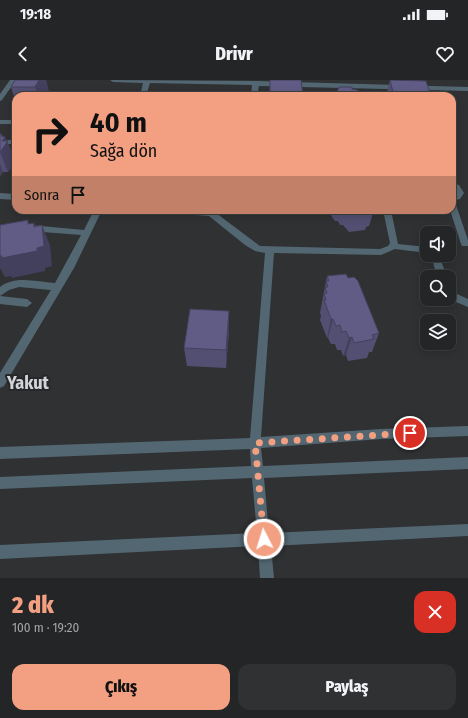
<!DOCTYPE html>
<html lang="tr">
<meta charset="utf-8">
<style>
:root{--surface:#232526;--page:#2f3132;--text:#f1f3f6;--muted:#a3a5a7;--line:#404243;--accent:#f3a082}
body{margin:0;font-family:"Fira Sans Condensed",sans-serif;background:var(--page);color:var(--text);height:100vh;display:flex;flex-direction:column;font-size:15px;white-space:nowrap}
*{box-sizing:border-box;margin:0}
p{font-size:13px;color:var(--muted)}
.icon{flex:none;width:22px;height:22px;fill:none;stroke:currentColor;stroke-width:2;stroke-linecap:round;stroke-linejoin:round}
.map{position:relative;height:498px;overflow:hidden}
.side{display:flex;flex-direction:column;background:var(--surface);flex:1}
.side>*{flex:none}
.hud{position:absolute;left:12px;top:12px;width:444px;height:122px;border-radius:12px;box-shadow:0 2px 10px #0003,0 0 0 1px var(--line);background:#f3a082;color:#111;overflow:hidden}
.controls{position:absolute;left:420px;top:146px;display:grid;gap:8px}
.controls a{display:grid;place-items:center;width:36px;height:36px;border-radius:8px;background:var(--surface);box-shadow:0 2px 10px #0003,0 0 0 1px var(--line);font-size:20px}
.pin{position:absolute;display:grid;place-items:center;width:34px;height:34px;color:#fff;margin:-17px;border:2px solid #fff;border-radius:50%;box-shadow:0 1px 4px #0007}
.me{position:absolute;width:44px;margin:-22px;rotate:355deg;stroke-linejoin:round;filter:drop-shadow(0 0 3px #0008)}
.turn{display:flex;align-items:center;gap:14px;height:84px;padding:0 12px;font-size:18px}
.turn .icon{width:52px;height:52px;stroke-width:2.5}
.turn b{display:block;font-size:28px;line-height:34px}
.then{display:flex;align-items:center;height:38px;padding:0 12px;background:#0003;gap:8px;font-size:15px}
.round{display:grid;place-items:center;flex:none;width:42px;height:42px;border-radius:12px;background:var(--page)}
.overview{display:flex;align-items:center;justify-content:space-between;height:68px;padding:0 12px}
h1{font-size:24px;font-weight:800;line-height:30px;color:var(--accent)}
.cta{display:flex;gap:8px;margin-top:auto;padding:8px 12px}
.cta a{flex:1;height:46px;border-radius:12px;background:var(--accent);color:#111;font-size:16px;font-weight:800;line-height:46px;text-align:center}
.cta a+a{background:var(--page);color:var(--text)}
.status{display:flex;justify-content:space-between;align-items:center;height:28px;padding:0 20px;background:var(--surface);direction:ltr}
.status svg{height:11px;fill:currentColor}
header{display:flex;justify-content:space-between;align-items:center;height:52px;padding:0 12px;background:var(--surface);font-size:18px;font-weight:800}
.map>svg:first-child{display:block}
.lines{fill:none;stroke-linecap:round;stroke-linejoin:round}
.minor{fill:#536772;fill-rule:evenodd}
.wall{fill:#534f72}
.shaded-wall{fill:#43405d}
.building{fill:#605c85;stroke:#43405d}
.route{stroke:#f3a082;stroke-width:7;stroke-dasharray:0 12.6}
.labels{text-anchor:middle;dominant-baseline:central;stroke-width:4;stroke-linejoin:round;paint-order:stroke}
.district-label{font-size:18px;font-weight:bold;fill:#d2d4d7;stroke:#252729}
</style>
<div class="status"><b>19:18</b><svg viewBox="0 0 49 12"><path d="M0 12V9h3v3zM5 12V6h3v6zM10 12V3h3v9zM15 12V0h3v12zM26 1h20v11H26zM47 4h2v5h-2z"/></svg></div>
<header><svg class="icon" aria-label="back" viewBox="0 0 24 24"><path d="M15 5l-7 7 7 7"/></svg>Drivr<svg class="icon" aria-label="heart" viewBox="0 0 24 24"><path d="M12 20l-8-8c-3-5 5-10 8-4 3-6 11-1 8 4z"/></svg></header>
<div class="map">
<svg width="468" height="498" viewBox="0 0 468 498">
<rect width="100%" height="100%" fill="#2f3133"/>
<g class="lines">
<!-- minor -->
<path class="minor" d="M10,0H16L2,20L0,21V14Z
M110,0L256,1L468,7V11L259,6L257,16H251L252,5L150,3L146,16H140L143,3L113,2Z
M377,13L408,14L411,16H371Z
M0,40H16V44H0Z
M0,60H16V64H0Z
M452,103L459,105L464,113L460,119L452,121V115L456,113L452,108Z
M0,113L16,114V120L0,119Z
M452,122L456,125L468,160V166H462L461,164L450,130H452Z
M94,130H102L74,188L4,306L0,308V293L51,210L19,207L9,210L0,216V207C16,195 37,202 55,203L81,155L30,151L26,148L30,145L84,150Z
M166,130H212L260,166L380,169L388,166L390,163L383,130H391L398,164L427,167V173L395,169L381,175L274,173L261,357L381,349L468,346V356L381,359L261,368L263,386L468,377V389L264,398L269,453L468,444V456L271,466L274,498H260L258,466L0,479V465L257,453L252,398L0,409V397L251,386L250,369L0,379V367L250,358L265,173L255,171L245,165L209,136L170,133Z
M431,175H439L447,197H437Z
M449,207L452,208L457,214L468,219V227L451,220L449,218Z
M0,216L27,219L32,223L27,227L0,224Z"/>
</g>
<!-- wall -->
<path class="wall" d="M15,0H46L49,13L47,16H16V23L11,7Z
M270,0H301L303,16H269Z
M390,0L431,16H386Z
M0,54L3,56L7,61L16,82L8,92H3L0,96Z
M329,130H374L369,146L366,147L365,150L349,152L343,145H340L338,141H335L332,137Z
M327,196L348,198L379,253L372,272H369L367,278L348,281L346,275L343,276L341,270H337L335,264H331L328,258H327L320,240L321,236L320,233Z
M229,231V250L226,288L187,286L184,268Z"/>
<!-- shaded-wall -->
<path class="shaded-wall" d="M39,0H46L49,13L47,16H38L35,7Z
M2,54L4,59L5,57L16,82L8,92L0,72L1,56Z
M0,84L3,92L0,96Z
M42,145L50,165L52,186L45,188V191L12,198L11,196L5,197L0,188V176L37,168Z
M229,231V250L226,288V270Z
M331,239H333L328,258H327Z
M352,257L346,275L343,276L349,258Z"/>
<!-- building -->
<path class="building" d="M15,0H39L35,7H11Z
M270,0H301L303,16H270Z
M390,0L426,1L431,16H394Z
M339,7H352V9L357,10L360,12V16H332V15H335L334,12H337Z
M0,54H2L1,56L5,57L2,61H8L0,72Z
M352,130H371L354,132Z
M28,140V144L34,143V147L42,145L44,166L37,168V171L2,178V176H0V145Z
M346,194L348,198L354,197L358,201L379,253L372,255L374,259L354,263L352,257L349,258L346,251L342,252L340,245L336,246L333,239H331L324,220H326L324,214L327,213L325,207H328L326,201H329L327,196Z
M190,229L229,231L226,270L184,268Z"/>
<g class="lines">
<!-- route -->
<path class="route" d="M264,459L255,363L410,353"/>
</g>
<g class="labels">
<!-- district labels -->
<g class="district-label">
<text x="28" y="303">Yakut</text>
</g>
</g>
</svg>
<div class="controls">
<a><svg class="icon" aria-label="sound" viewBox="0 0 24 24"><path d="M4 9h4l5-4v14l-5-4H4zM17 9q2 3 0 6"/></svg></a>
<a><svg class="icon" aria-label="search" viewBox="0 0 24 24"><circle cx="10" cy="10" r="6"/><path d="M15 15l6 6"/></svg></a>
<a><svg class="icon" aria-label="layers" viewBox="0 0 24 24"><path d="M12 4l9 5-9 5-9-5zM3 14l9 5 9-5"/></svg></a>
</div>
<div class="pin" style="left:410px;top:353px;background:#d93025"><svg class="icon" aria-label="arrive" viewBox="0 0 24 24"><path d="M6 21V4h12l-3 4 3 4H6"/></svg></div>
<svg class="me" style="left:264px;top:459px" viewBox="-20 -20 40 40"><circle r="17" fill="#f3a082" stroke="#fff" stroke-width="3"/><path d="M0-11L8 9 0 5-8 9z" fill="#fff"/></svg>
<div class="hud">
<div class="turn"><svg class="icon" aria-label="right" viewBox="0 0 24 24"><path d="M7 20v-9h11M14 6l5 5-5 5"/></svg><div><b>40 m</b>Sağa dön</div></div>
<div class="then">Sonra<svg class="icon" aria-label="arrive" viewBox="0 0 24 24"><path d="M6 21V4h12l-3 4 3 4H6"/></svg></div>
</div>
</div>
<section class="side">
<div class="overview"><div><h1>2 dk</h1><p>100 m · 19:20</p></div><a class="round" style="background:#d93025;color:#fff"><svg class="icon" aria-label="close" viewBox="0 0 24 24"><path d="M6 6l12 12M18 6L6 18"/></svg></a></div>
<div class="cta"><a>Çıkış</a><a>Paylaş</a></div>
</section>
